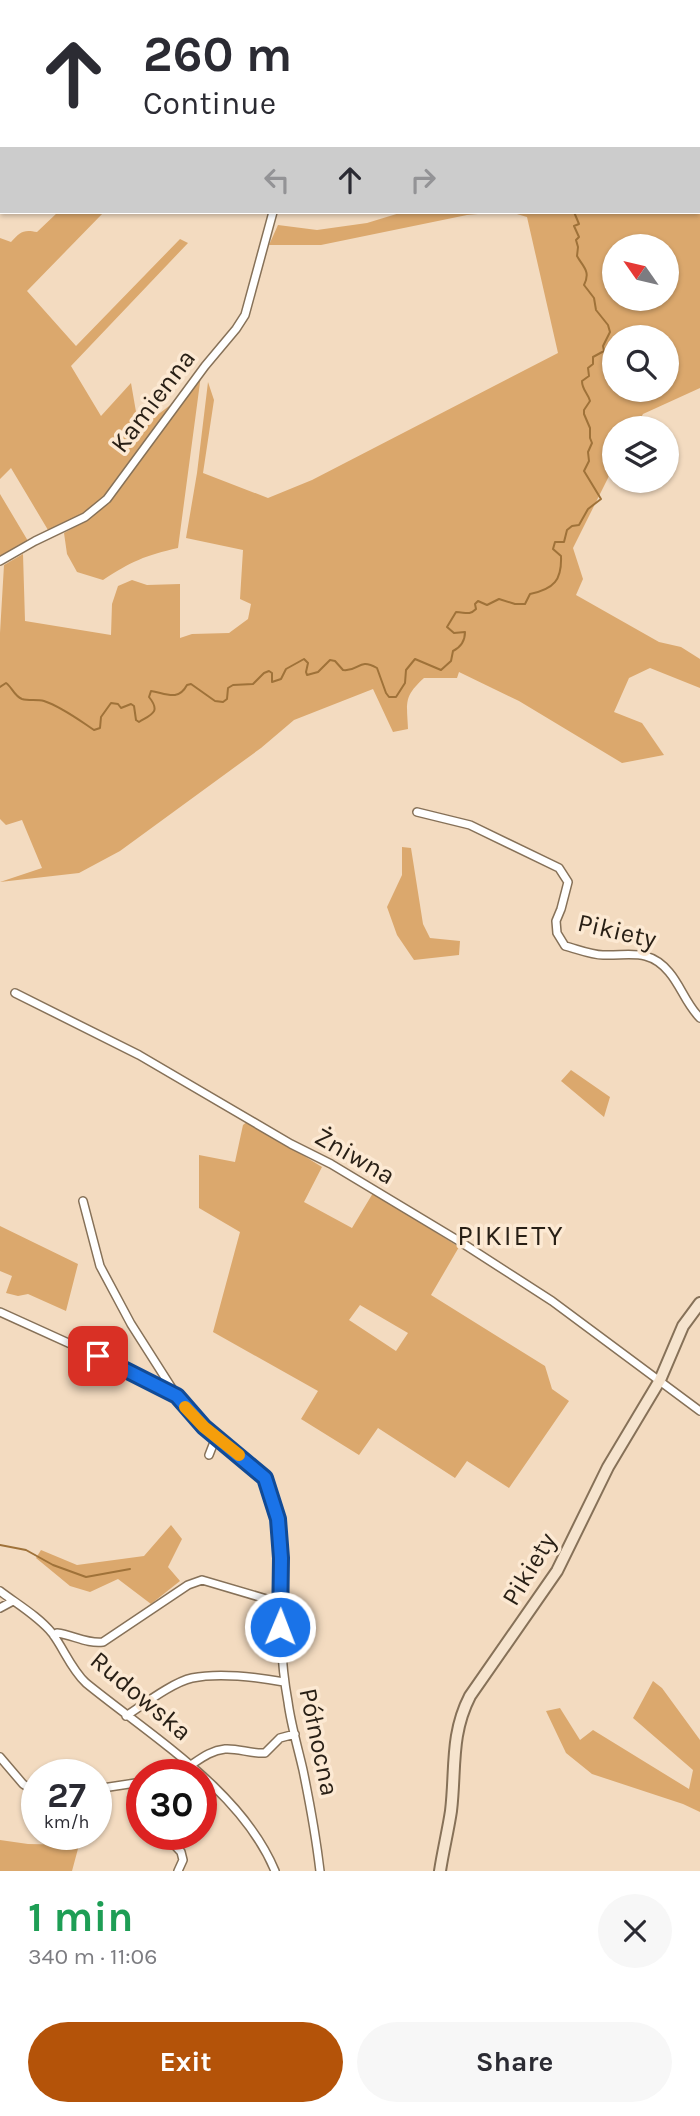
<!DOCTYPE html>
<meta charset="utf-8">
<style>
:root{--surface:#fff;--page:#f7f7f7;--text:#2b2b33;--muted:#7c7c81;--accent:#b45309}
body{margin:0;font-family:Karla,sans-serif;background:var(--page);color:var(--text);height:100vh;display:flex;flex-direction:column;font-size:26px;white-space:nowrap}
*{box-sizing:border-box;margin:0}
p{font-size:23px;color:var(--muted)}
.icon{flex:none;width:38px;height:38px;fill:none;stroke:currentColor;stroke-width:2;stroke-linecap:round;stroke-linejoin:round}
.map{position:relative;height:1871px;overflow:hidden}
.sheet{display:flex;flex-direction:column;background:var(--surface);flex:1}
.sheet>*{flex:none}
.hud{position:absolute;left:0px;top:0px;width:700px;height:214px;box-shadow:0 2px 5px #0004;background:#fff;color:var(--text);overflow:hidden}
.needle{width:46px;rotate:304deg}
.controls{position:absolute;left:602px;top:234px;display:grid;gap:14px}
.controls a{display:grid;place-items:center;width:77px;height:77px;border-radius:50%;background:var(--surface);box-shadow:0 2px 5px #0004;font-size:35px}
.speed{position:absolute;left:21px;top:1759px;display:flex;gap:14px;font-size:35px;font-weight:700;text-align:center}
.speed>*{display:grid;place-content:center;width:91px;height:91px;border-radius:50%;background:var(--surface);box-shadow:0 2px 5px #0004;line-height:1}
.speed small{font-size:18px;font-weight:400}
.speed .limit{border:10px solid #d22;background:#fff;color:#111}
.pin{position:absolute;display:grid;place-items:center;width:60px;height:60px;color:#fff;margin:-30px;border-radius:14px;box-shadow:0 4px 10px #0006}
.me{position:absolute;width:77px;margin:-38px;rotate:1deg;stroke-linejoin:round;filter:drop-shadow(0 0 5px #0008)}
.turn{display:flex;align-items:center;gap:24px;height:147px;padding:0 28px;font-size:32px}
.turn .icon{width:91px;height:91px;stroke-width:2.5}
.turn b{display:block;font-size:49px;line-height:60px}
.lanes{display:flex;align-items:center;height:66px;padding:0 28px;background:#0003;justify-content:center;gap:35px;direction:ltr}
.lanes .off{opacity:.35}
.round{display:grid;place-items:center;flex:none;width:74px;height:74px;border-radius:37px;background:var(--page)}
.summary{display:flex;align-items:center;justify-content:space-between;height:119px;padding:0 28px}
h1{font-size:42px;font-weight:700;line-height:52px;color:#1e9e55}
.primary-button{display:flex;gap:14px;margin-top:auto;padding:14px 28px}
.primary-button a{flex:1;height:80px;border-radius:42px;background:var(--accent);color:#fff;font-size:28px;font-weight:700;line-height:80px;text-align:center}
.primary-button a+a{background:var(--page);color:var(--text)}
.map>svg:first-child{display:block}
.green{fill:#dba86d;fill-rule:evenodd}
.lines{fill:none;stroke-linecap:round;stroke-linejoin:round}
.stream{stroke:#9f7239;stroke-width:2}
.street-casing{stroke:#867158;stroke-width:10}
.secondary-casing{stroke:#867158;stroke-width:14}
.street{stroke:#fff;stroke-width:7}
.secondary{stroke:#f6e4ce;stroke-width:10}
.route-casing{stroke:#114b97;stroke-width:18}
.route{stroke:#1a73e8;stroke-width:12}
.slow{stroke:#f59e0b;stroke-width:12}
.labels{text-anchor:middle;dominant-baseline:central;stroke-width:7;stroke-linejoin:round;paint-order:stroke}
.street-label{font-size:26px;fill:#281f15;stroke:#fce9d3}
.neighbourhood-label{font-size:28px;letter-spacing:2px;fill:#281f15;stroke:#fce9d3}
</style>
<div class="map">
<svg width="700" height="1871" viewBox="0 0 700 1871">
<rect width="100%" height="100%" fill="#f3dbc0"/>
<!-- green -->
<path class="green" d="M390,0H684L685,2H390Z
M698,22L700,25V388L643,414L635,429H614V466L573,548L583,579L576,595L659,642L681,647L700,659V688L650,668L629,678L614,712L642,723L664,755L622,763L519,701L459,672L457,678H424C403,697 407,703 408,729L393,732L373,689L294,720L261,748L120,851L79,873L0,882L42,868L22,820L6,825L0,819V633L4,565L23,554L25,621L111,635L112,604L118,586L132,580L147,585L180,584V638L192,634L229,633L248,619L251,604L240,599L243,550L186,538L197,473L208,382L214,400L203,473L268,498L312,480L558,353L527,217L510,212H698ZM614,247H667V299H614ZM614,338H667V390H614Z
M58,212H104L27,291L76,346L180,239L188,243L71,366L101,416L131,383L139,429L173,403L103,497L83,514L48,530L11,468L0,479V238L11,242C20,232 23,229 37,232Z
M403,212H500L467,215L321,245H269L278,225L317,230L367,223Z
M201,375L178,548C146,555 130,562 103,580L77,572L67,554L64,533L89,519L107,504Z
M0,494L28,541L0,558Z
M402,847L411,848L423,924L430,938L460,941L459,955L414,960L397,935L387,907L402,875Z
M571,1070L610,1097L604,1117L561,1081Z
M248,1121L322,1167L304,1202L352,1228L373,1193L459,1247L431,1295L545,1366L552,1389L569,1401L509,1488L467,1461L455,1478L378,1428L359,1455L301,1419L318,1391L213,1332L240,1232L199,1208V1155L235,1162L243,1125ZM360,1305L408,1333L396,1351L349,1320Z
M0,1226L78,1264L66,1311L28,1294L18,1296L6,1293L12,1276L0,1271Z
M171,1525L182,1539L168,1567L180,1581L151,1604L118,1579L90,1592L70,1586L36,1558L41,1550L77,1565L144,1556Z
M653,1681L662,1688L700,1740V1812L683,1804L592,1774L566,1753L546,1711L560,1708L580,1740L593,1730L689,1789L693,1770L633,1718Z
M0,1840L28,1844L79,1845L72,1871H0Z"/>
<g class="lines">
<!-- stream -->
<path class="stream" d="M578,0V2
M0,687L6,683C12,687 14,696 22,699C29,701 37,699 44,701C62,707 79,720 94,730L100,728L101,717L111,703L118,704L121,708L131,704L134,706L136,720L139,722C152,714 161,712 149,697L151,691C165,693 178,702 187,685L191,684L215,701L223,702L227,699L228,688L233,685L253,684L264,673L269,671L272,673V682L281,679L286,669L304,659L308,663L306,672L307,675L318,672L330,660L335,661L343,670C360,672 358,657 377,668L386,693L389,697H396L405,683L406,670L415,659L441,670L451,661L453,651C461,647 465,641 465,632L454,633L447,627L456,612C465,612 469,616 476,609L475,604L478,601L487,605L499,599L515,604H525L530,594C554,589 562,580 561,556L553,549L555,542H564L567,530L572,526L579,525L588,509L601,499L584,471L589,461L588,452L592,443L590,438V428L584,414V410L590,401C588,393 582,390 582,381L589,376L588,368L593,364V357L604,351L603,346L610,332L608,325L596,310L594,298L584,285C591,271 583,267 577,256L578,247L576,240L579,237L574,226L579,224L574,212
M0,1545L26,1550L53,1565L86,1577L130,1569"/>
<!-- street casing -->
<g class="street-casing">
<path id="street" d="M65,2L66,0
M340,2L341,0
M0,65L2,64
M0,561L35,541L85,517L107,499L205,366L236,329L245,315L273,212
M417,812L470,825L559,868L568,882L561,909L556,921L557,933L565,946C577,949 591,955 603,955C630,956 649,948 669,972C681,986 686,1004 700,1018
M15,993L139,1055L291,1144L331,1164L459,1241L552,1301L700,1411
M83,1201L100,1266L131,1324L180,1401L204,1427L258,1471C280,1493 281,1544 281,1573C280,1617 280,1659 288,1702C291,1725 298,1748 303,1770C310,1804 316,1837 320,1871
M0,1312L119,1366L177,1396
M209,1455L216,1437
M0,1591C17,1604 38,1616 52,1633C64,1649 71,1669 86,1683C151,1736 242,1791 275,1871
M0,1608L13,1601
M54,1636L57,1633C73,1635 87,1644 103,1642L188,1585L202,1580L280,1603
M126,1716C143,1705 173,1682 192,1678C221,1672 256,1677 284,1682
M0,1757L23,1784L37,1793
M174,1774C192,1768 204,1751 225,1749C238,1748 251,1754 265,1753L280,1738L295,1734
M138,1783L142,1793
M96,1789L142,1782
M164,1834L181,1852L183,1860L178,1871"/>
</g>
<!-- secondary casing -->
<g class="secondary-casing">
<path id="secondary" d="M440,1871C443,1851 448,1831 451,1811C456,1769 450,1735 470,1696L557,1571L608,1467L660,1380L683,1326L700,1303"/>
</g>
<!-- street -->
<use href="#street" class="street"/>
<!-- secondary -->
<use href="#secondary" class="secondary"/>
</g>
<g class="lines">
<!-- route casing -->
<g class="route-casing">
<path id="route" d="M98,1356L177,1396L204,1427L265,1478L278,1519L281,1558L280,1627"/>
</g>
<!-- route -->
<use href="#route" class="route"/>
<!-- slow -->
<path class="slow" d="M185,1407L204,1427L239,1455"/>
</g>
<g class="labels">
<!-- street labels -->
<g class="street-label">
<text transform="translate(153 401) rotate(-53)">Kamienna</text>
<text transform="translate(617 931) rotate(13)">Pikiety</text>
<text transform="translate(355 1156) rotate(30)">Żniwna</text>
<text transform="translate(529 1569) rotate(-59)">Pikiety</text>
<text transform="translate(141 1696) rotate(40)">Rudowska</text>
<text transform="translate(319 1742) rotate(78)">Północna</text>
</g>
<!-- neighbourhood labels -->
<g class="neighbourhood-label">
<text x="511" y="1235">PIKIETY</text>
</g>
</g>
</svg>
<div class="controls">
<a><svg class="needle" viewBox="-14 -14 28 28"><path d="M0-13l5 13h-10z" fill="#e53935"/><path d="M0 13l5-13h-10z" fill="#7c7c81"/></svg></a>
<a><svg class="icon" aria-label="search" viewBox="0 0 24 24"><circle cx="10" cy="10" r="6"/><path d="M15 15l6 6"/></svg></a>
<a><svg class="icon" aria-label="layers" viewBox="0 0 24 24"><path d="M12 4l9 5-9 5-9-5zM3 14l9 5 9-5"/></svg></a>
</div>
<div class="speed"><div>27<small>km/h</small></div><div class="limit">30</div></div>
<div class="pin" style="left:98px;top:1356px;background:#d93025"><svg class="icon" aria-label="arrive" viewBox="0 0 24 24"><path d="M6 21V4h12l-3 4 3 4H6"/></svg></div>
<svg class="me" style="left:280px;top:1627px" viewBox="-20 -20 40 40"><circle r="17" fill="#1a73e8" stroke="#fff" stroke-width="3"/><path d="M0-11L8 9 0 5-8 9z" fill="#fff"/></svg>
<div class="hud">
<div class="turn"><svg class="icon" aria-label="ahead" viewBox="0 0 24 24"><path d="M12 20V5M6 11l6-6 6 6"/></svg><div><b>260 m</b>Continue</div></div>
<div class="lanes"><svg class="icon off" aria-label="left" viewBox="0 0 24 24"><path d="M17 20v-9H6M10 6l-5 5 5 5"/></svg><svg class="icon" aria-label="ahead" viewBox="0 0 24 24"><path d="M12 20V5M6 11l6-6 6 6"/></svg><svg class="icon off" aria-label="right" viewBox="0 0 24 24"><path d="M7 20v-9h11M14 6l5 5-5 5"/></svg></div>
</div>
</div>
<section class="sheet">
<div class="summary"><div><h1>1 min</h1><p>340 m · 11:06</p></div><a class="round"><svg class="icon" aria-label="close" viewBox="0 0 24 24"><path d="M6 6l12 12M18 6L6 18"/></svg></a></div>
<div class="primary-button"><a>Exit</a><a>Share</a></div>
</section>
